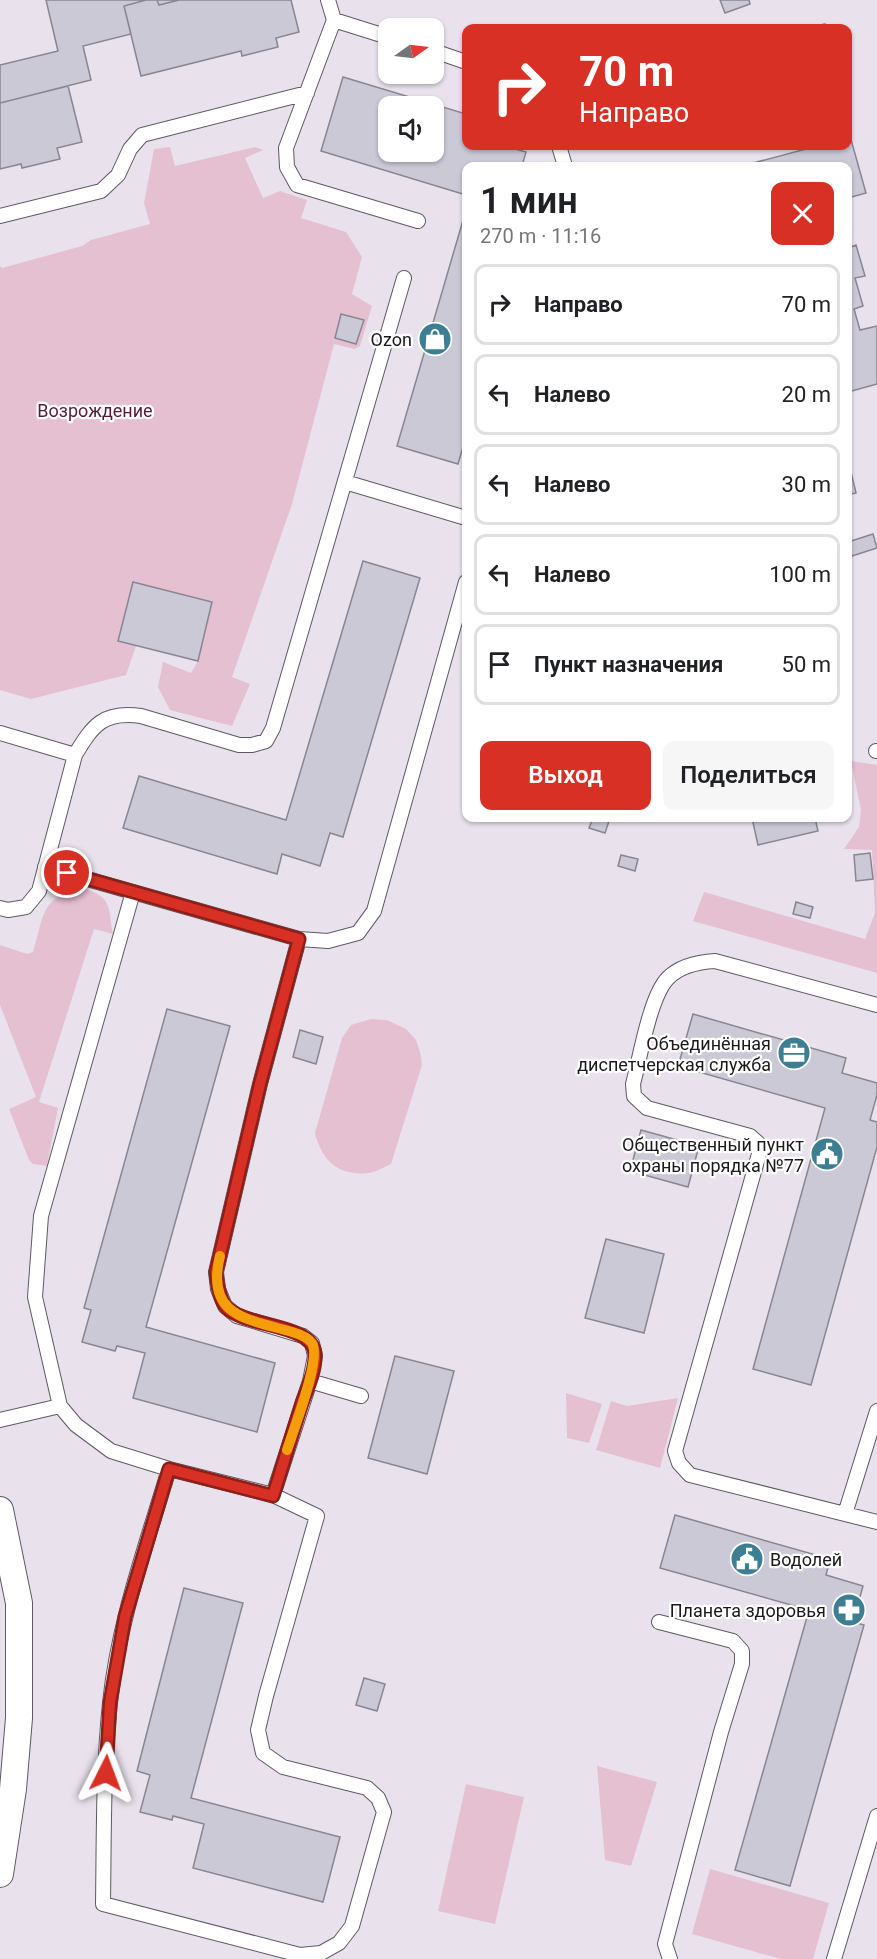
<!DOCTYPE html>
<html lang="ru">
<meta charset="utf-8">
<style>
:root{--surface:#fff;--page:#f6f6f6;--text:#202124;--muted:#757577;--line:#e0e0e0;--accent:#d93025}
body{margin:0;font-family:Roboto,sans-serif;background:var(--page);color:var(--text);height:100vh;display:flex;flex-direction:column;font-size:22px;white-space:nowrap}
*{box-sizing:border-box;margin:0}
p{font-size:20px;color:var(--muted)}
.icon{flex:none;width:33px;height:33px;fill:none;stroke:currentColor;stroke-width:2;stroke-linecap:round;stroke-linejoin:round}
.map{position:relative;flex:1;overflow:hidden}
.panel{position:absolute;left:462px;top:162px;width:390px;height:660px;display:flex;flex-direction:column;background:var(--surface);border-radius:12px;box-shadow:0 2px 4px #0004}
.panel>*{flex:none}
.top-card{position:absolute;left:462px;top:24px;width:390px;height:126px;border-radius:12px;box-shadow:0 2px 4px #0004;background:#d93025;color:#fff;overflow:hidden}
.needle{width:39px;rotate:76deg}
.controls{position:absolute;left:378px;top:18px;display:grid;gap:12px}
.controls a{display:grid;place-items:center;width:66px;height:66px;border-radius:12px;background:var(--surface);box-shadow:0 2px 4px #0004;font-size:30px}
.pin{position:absolute;display:grid;place-items:center;width:51px;height:51px;color:#fff;margin:-26px;border:3px solid #fff;border-radius:50%;box-shadow:0 2px 6px #0007}
.me{position:absolute;width:66px;margin:-33px;rotate:3deg;stroke-linejoin:round;filter:drop-shadow(0 0 4px #0008)}
.turn{display:flex;align-items:center;gap:21px;height:126px;padding:0 18px;font-size:27px}
.turn .icon{width:78px;height:78px;stroke-width:2.5}
.turn b{display:block;font-size:42px;line-height:51px}
.round{display:grid;place-items:center;flex:none;width:63px;height:63px;border-radius:12px;background:var(--page)}
.headline{display:flex;align-items:center;justify-content:space-between;height:102px;padding:0 18px}
h1{font-size:36px;font-weight:600;line-height:45px}
.action{display:flex;gap:12px;margin-top:auto;padding:12px 18px}
.action a{flex:1;height:69px;border-radius:12px;background:var(--accent);color:#fff;font-size:24px;font-weight:600;line-height:69px;text-align:center}
.action a+a{background:var(--page);color:var(--text)}
ul{padding:0;list-style:none}
li{display:flex;align-items:center;gap:18px;height:81px;margin:0 12px 9px;padding:0 6px;border:3px solid var(--line);border-radius:12px}
li div{flex:1}
li b{display:block;font-size:22px}
li em{font-style:normal}
.map>svg:first-child{display:block}
.green{fill:#e5c0d1;fill-rule:evenodd}
.building{fill:#cbc9d6;stroke:#888692;stroke-width:1.5;fill-rule:evenodd}
.lines{fill:none;stroke-linecap:round;stroke-linejoin:round}
.lane-casing{stroke:#5f5963;stroke-width:16}
.street-casing{stroke:#5f5963;stroke-width:28}
.lane{stroke:#fff;stroke-width:14}
.street{stroke:#fff;stroke-width:26}
.route-casing{stroke:#8d1f18;stroke-width:15}
.route{stroke:#d93025;stroke-width:10}
.slow{stroke:#f59e0b;stroke-width:10}
.labels{text-anchor:middle;dominant-baseline:central;stroke-width:4.5;stroke-linejoin:round;paint-order:stroke}
.poi-label{font-size:18px;fill:#1b181c;stroke:#fff;text-anchor:end}
.park-label{font-size:18px;fill:#541b3a;stroke:#fff}
</style>
<div class="map">
<svg width="877" height="1959" viewBox="0 0 877 1959">
<rect width="100%" height="100%" fill="#e9e2ed"/>
<!-- green -->
<path class="green" d="M170,147L175,166L255,147L263,150L245,158L263,198L280,191L307,200L301,218L346,232L362,257L352,294L372,306L360,346L355,349L334,344L292,504L232,677L250,684L232,726L170,710L158,687L163,662L191,673L198,661L212,602L133,582L119,641L136,646L126,675L31,699L0,690V266L2,268L82,246L91,240L150,224L144,203L154,149ZM341,315L364,320L356,344L335,338Z
M851,761L877,765V973L693,921L704,892L865,939L875,913L872,850L844,849L859,827L861,810Z
M84,888C113,898 108,908 113,934L94,929L39,1102L58,1108L47,1166L33,1164L29,1160L9,1109L36,1097L0,1005V945L27,954L33,952C45,914 39,898 84,888Z
M371,1019L387,1020L406,1029L416,1040L420,1052L422,1065L391,1164C384,1167 376,1172 369,1173C338,1176 322,1161 315,1133L342,1038L351,1025Z
M566,1393L602,1404L589,1443L567,1438Z
M678,1398L660,1468L596,1450L611,1401L627,1406Z
M597,1766L657,1782L631,1866L605,1860Z
M466,1784L524,1797L495,1924L438,1911Z
M710,1869L829,1903L813,1959H781L692,1934Z"/>
<!-- building -->
<path class="building" d="M46,0H146L124,6L131,34L83,46L91,80L0,103V65L58,51Z
M146,0H157L159,5L179,0H291L299,32L276,38L278,47L242,56L241,51L141,76L124,6Z
M157,0H179L159,5Z
M720,0H749L750,4L725,13Z
M825,24L826,28H808Z
M343,77L466,114V146H504L526,152L522,166H466V195L321,151ZM388,106H434V152H388Z
M68,86L82,142L57,148L60,159L22,168L21,164L0,169V103Z
M850,136L866,193L848,198V166H742L817,146H848V137Z
M466,210V437L458,464L397,446Z
M856,245L865,276L855,278L863,306L854,309L860,330L877,326V384L848,392V248Z
M341,314L364,320L356,344L335,338Z
M848,468H850L856,493L848,495Z
M873,534L877,548L852,556L848,542Z
M363,561L420,578L343,837L330,833L320,866L282,854L277,874L123,828L139,776L286,820Z
M133,582L212,602L198,661L118,641Z
M593,818H610L605,833L589,828Z
M752,818H815L818,831L758,845Z
M870,853L873,879L856,881L854,855Z
M621,855L638,859L635,871L618,866Z
M796,902L813,907L810,918L793,914Z
M167,1009L230,1026L146,1327L275,1363L257,1432L133,1398L145,1353L117,1346L115,1351L82,1342L91,1310L84,1308Z
M693,1014L846,1058L842,1073L877,1083V1095L870,1120L877,1122V1147L811,1385L753,1369L825,1108L678,1066Z
M300,1030L323,1037L316,1064L293,1057Z
M641,1130L699,1146L688,1187L630,1171Z
M606,1239L664,1254L644,1333L585,1318Z
M395,1356L454,1371L427,1474L368,1458Z
M675,1515L830,1559L826,1575L863,1586L853,1622L864,1625L790,1886L735,1870L809,1610L660,1568Z
M184,1588L243,1603L191,1798L340,1837L323,1902L193,1868L204,1824L173,1816L172,1820L140,1812L150,1775L137,1771Z
M364,1678L385,1684L377,1711L356,1705Z"/>
<g class="lines">
<!-- lane casing -->
<g class="lane-casing">
<path id="lane" d="M328,0L334,20L388,37
M334,20L286,148L287,167L297,185L418,221
M434,51L466,62
M559,146L565,166
M0,216L101,191L118,175L130,149L142,135L307,93
M345,482L466,518
M0,733L75,755L39,891L26,907L8,910L0,908
M876,751H877
M75,755C93,725 103,711 141,716L239,745H252L266,741L273,728L404,278
M45,867L299,939L328,941L358,933L374,911L466,582
M133,892L41,1216L35,1297L60,1406L76,1425L111,1451L169,1469L273,1495L310,1381L361,1396
M299,939L260,1084L216,1272L218,1289L225,1306L237,1316L303,1336L312,1343L315,1356L310,1381
M877,1005L715,961C698,962 680,966 668,978C650,996 640,1058 633,1084L634,1096L647,1108L750,1136L758,1143L759,1154L675,1451L679,1463L690,1475L845,1514L877,1411
M0,1420L60,1406
M169,1469C146,1546 118,1623 110,1703C103,1769 104,1837 103,1904L300,1955L321,1953L339,1943L352,1926L384,1812L378,1798L367,1788L283,1767L263,1753L258,1730L266,1696L317,1516L273,1495
M845,1514L877,1522
M659,1622L733,1641L742,1651V1664L721,1732L665,1944L670,1959
M834,1959L877,1816"/>
</g>
<!-- street casing -->
<g class="street-casing">
<path id="street" d="M0,1510L19,1603V1718L13,1789L0,1874"/>
</g>
<!-- lane -->
<use href="#lane" class="lane"/>
<!-- street -->
<use href="#street" class="street"/>
</g>
<g class="lines">
<!-- route casing -->
<g class="route-casing">
<path id="route" d="M67,873L299,939L260,1084L216,1272C217,1283 219,1298 226,1307C246,1328 313,1323 315,1354C316,1370 307,1389 302,1403C292,1434 283,1465 273,1496L169,1469L125,1617L110,1703L106,1773"/>
</g>
<!-- route -->
<use href="#route" class="route"/>
<!-- slow -->
<path class="slow" d="M220,1256C205,1317 248,1319 292,1332C299,1334 308,1337 312,1343C322,1358 293,1431 287,1450"/>
</g>
<!-- icons -->
<defs>
<g id="shop-disc" transform="scale(1.725)"><circle r="9.5" fill="#3e7e92" stroke="#fff"/><path d="M-5-2.5h2.3a2.7 3.5 0 0 1 5.4 0H5L5.5 6h-11ZM-1.5-2.5h3a1.5 2.3 0 0 0-3 0Z" fill="#fff"/></g>
<g id="office-disc" transform="scale(1.725)"><circle r="9.5" fill="#3e7e92" stroke="#fff"/><path d="M-6-3h4V-5.5h4V-3h4V5H-6ZM-1-4.5V-3h2v-1.5ZM-6 0V1H6V0Z" fill="#fff"/></g>
<g id="civic-disc" transform="scale(1.725)"><circle r="9.5" fill="#3e7e92" stroke="#fff"/><path d="M-.6-6.5H3V-4.5H.6V-3L4-1V1h2V6H-6V1h2V-1L-.6-3ZM-1.2 2.5V6h2.4V2.5Z" fill="#fff"/></g>
<g id="pharmacy-disc" transform="scale(1.725)"><circle r="9.5" fill="#3e7e92" stroke="#fff"/><path d="M-2-6h4v4h4v4h-4v4h-4v-4h-4v-4h4Z" fill="#fff"/></g>
</defs>
<g fill-rule="evenodd">
<use href="#shop-disc" x="435" y="339"/>
<use href="#office-disc" x="794" y="1053"/>
<use href="#civic-disc" x="827" y="1154"/>
<use href="#civic-disc" x="747" y="1559"/>
<use href="#pharmacy-disc" x="849" y="1610"/>
</g>
<g class="labels">
<!-- poi labels -->
<g class="poi-label">
<text x="412" y="339">Ozon</text>
<text x="771" y="1043">Объединённая<tspan x="771" dy="21">диспетчерская служба</tspan></text>
<text x="804" y="1144">Общественный пункт<tspan x="804" dy="21">охраны порядка №77</tspan></text>
<text x="770" y="1559" text-anchor="start">Водолей</text>
<text x="826" y="1610">Планета здоровья</text>
</g>
<!-- park labels -->
<g class="park-label">
<text x="95" y="410">Возрождение</text>
</g>
</g>
</svg>
<div class="controls">
<a><svg class="needle" viewBox="-14 -14 28 28"><path d="M0-13l5 13h-10z" fill="#e53935"/><path d="M0 13l5-13h-10z" fill="#757577"/></svg></a>
<a><svg class="icon" aria-label="sound" viewBox="0 0 24 24"><path d="M4 9h4l5-4v14l-5-4H4zM17 9q2 3 0 6"/></svg></a>
</div>
<div class="pin" style="left:67px;top:873px;background:#d93025"><svg class="icon" aria-label="arrive" viewBox="0 0 24 24"><path d="M6 21V4h12l-3 4 3 4H6"/></svg></div>
<svg class="me" style="left:106px;top:1773px" viewBox="-20 -20 40 40"><path d="M0-17L14 15 0 8-14 15z" fill="#d93025" stroke="#fff" stroke-width="4"/></svg>
<div class="top-card">
<div class="turn"><svg class="icon" aria-label="right" viewBox="0 0 24 24"><path d="M7 20v-9h11M14 6l5 5-5 5"/></svg><div><b>70 m</b>Направо</div></div>
</div>
<section class="panel">
<div class="headline"><div><h1>1 мин</h1><p>270 m · 11:16</p></div><a class="round" style="background:#d93025;color:#fff"><svg class="icon" aria-label="close" viewBox="0 0 24 24"><path d="M6 6l12 12M18 6L6 18"/></svg></a></div>
<ul>
<li><svg class="icon" aria-label="right" viewBox="0 0 24 24"><path d="M7 20v-9h11M14 6l5 5-5 5"/></svg><div><b>Направо</b></div><em>70 m</em></li>
<li><svg class="icon" aria-label="left" viewBox="0 0 24 24"><path d="M17 20v-9H6M10 6l-5 5 5 5"/></svg><div><b>Налево</b></div><em>20 m</em></li>
<li><svg class="icon" aria-label="left" viewBox="0 0 24 24"><path d="M17 20v-9H6M10 6l-5 5 5 5"/></svg><div><b>Налево</b></div><em>30 m</em></li>
<li><svg class="icon" aria-label="left" viewBox="0 0 24 24"><path d="M17 20v-9H6M10 6l-5 5 5 5"/></svg><div><b>Налево</b></div><em>100 m</em></li>
<li><svg class="icon" aria-label="arrive" viewBox="0 0 24 24"><path d="M6 21V4h12l-3 4 3 4H6"/></svg><div><b>Пункт назначения</b></div><em>50 m</em></li>
</ul>
<div class="action"><a>Выход</a><a>Поделиться</a></div>
</section>
</div>
